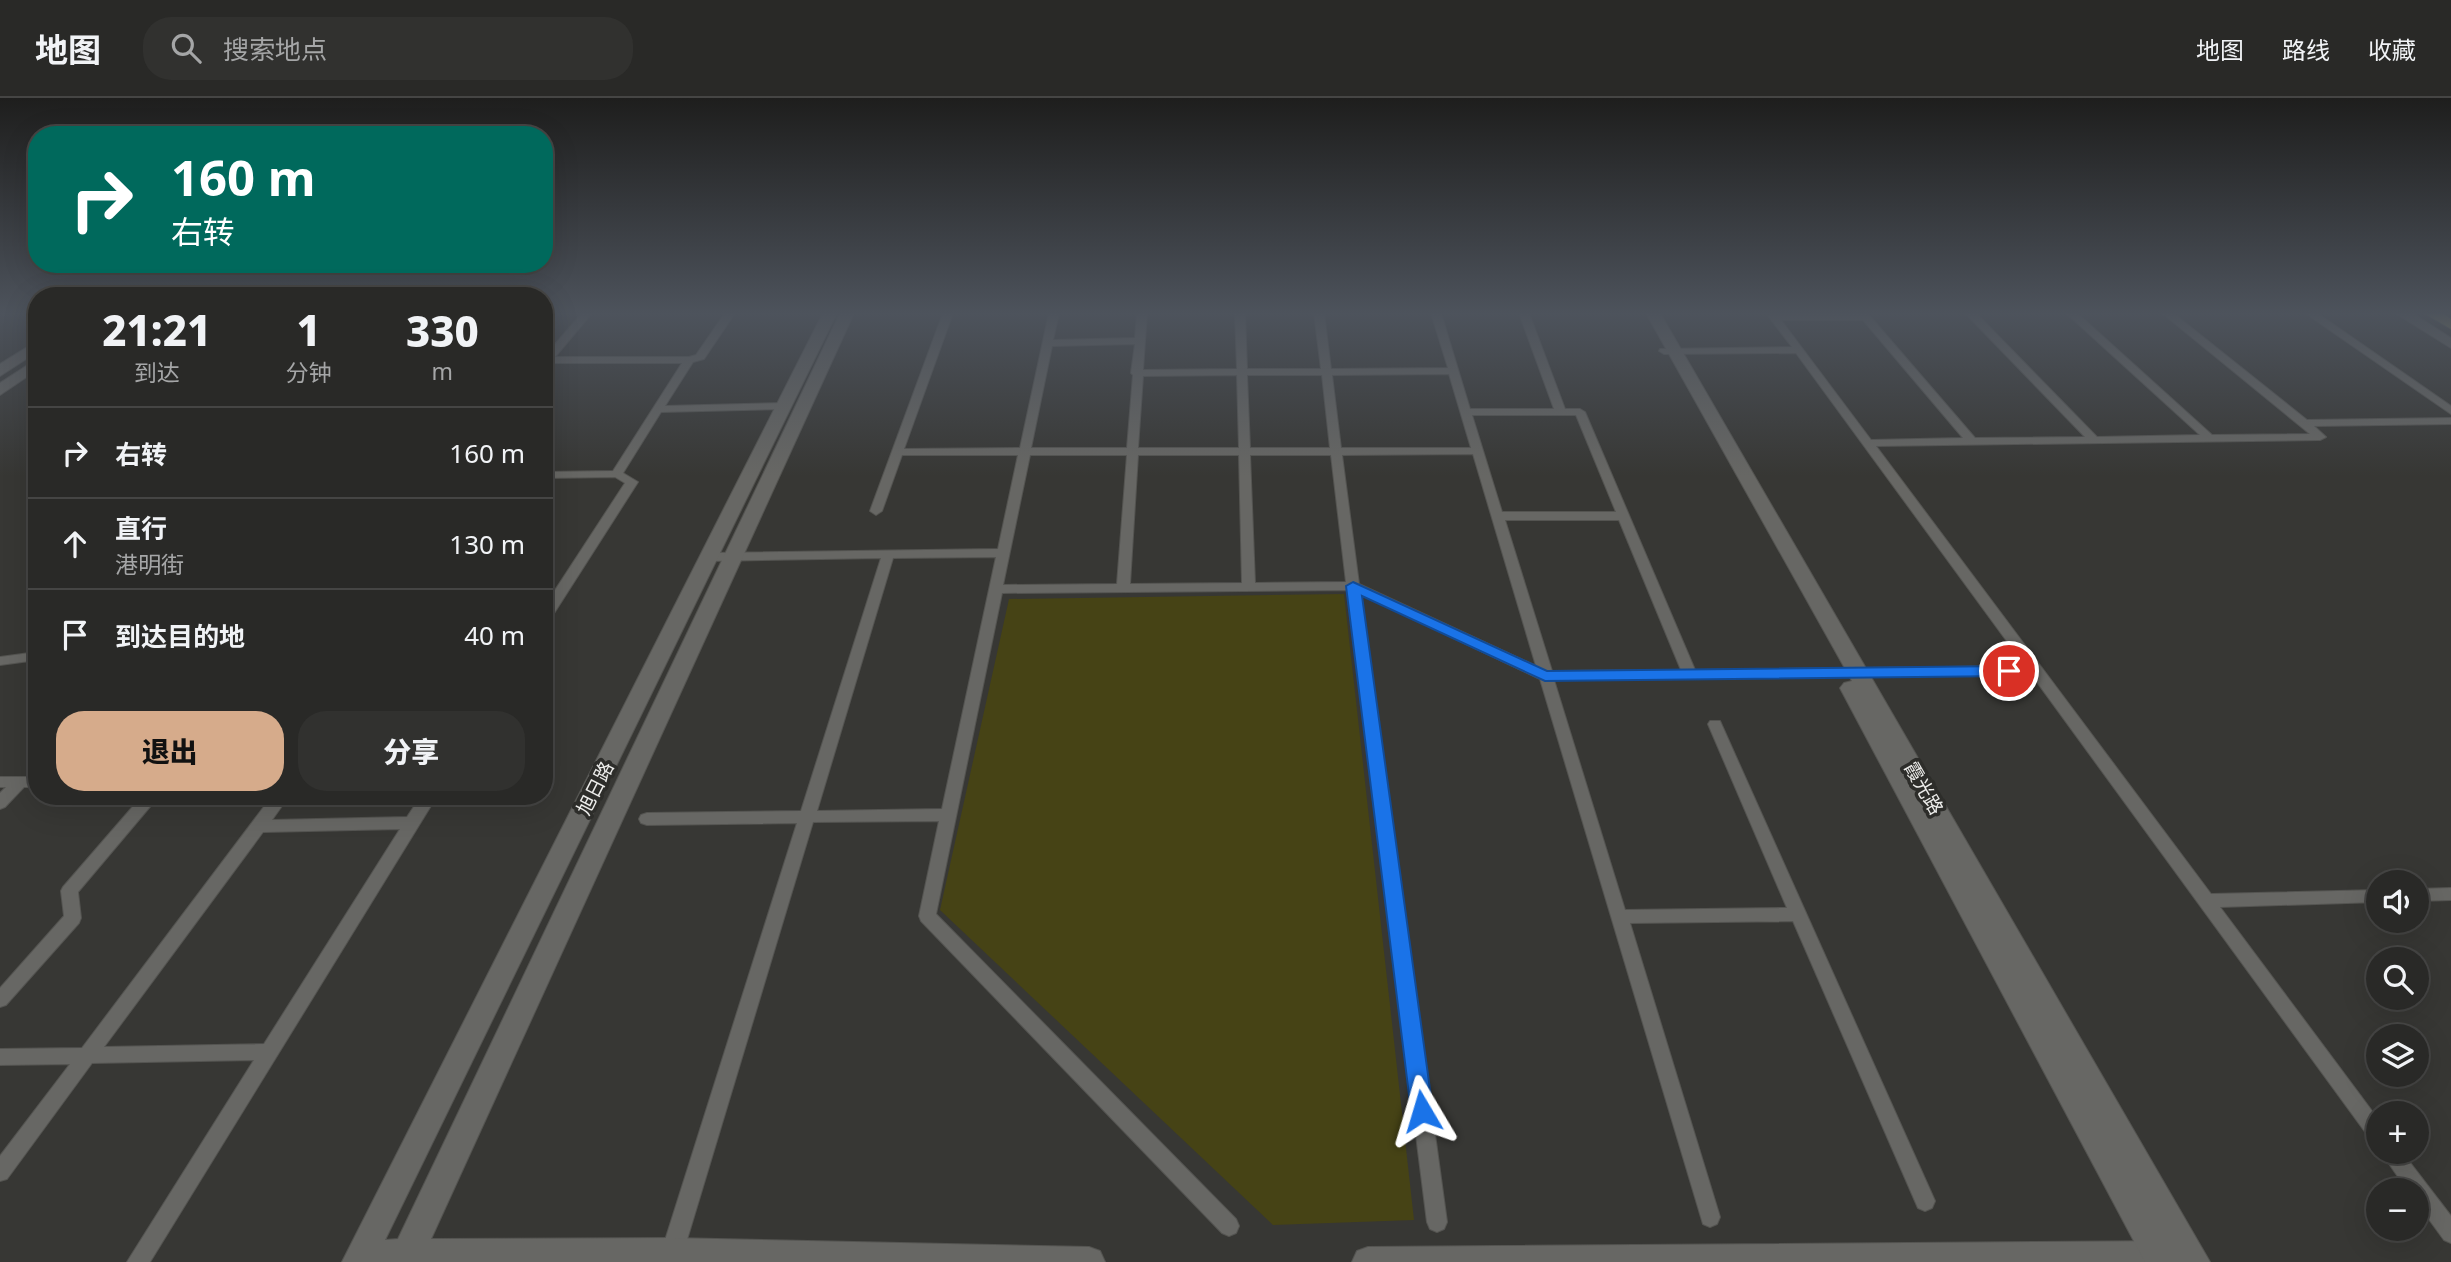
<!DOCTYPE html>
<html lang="zh">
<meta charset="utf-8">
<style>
:root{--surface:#292927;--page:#31312f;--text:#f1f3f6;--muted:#a5a6a7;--line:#454544;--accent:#d6ab8b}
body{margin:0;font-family:"Noto Sans","Noto Sans SC",sans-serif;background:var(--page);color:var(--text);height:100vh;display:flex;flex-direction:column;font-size:26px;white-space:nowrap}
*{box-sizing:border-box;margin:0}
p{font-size:23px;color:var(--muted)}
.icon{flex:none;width:38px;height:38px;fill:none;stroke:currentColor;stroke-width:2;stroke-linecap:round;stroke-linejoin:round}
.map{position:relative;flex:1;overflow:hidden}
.side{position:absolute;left:28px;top:189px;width:525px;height:518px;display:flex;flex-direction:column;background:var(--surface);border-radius:28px;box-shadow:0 7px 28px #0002,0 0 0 2px var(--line)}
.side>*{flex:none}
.banner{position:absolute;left:28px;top:28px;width:525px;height:147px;border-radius:28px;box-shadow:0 7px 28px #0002,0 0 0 2px var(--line);background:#00695c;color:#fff;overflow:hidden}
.buttons{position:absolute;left:2366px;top:772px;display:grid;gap:14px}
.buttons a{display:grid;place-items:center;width:63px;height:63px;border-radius:50%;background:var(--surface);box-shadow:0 7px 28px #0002,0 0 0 2px var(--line);font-size:35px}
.pin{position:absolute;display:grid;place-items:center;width:60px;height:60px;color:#fff;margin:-30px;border:4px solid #fff;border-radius:50%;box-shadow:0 2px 7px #0007}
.me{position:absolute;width:77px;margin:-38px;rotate:353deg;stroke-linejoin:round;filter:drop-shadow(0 0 5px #0008)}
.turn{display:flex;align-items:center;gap:24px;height:147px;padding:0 28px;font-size:32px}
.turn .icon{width:91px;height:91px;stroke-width:2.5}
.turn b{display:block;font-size:49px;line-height:60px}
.eta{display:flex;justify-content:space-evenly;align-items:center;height:119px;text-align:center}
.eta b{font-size:42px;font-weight:800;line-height:49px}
.button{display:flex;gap:14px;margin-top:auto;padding:14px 28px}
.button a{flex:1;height:80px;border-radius:28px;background:var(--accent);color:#111;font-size:28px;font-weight:800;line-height:80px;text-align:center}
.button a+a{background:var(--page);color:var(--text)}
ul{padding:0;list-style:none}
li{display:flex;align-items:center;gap:21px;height:91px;padding:0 28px;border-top:2px solid var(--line)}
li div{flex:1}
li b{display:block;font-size:26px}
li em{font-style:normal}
header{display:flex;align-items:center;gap:42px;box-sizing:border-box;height:98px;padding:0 35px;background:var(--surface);border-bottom:2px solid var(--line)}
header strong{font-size:33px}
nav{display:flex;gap:38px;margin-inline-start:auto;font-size:24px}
.search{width:490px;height:63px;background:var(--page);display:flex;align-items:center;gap:18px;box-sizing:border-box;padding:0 24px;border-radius:28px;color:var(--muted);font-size:26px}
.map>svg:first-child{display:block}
.green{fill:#464315}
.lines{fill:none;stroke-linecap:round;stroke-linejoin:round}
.lane-casing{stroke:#545451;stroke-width:2}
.street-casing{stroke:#545451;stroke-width:2}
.secondary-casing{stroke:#545451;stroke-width:2}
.primary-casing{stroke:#545451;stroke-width:2}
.lane{fill:#676764;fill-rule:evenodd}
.street{fill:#676764;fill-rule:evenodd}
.secondary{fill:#676764;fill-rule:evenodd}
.primary{fill:#989556;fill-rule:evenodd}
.route{fill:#1a73e8;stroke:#114b97;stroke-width:2}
.labels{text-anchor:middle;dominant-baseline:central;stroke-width:7;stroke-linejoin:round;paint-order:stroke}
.street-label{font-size:19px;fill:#ededeb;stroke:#2d2d2a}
</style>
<header>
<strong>地图</strong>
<div class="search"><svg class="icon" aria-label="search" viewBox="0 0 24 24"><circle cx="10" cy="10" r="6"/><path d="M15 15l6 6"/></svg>搜索地点</div>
<nav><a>地图</a><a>路线</a><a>收藏</a></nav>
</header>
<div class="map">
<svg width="2451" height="1164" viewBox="0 0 2451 1164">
<rect width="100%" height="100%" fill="#373734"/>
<!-- green -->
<path class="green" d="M1344,496L1414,1122L1273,1127L940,812L1009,501Z"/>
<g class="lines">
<!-- lane casing -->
<g class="lane-casing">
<path id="lane" d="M582,215H592L555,259H689L696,257L725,215H735L704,261L693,264L665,308L784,305L789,308L784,311L661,314L623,375L638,384L551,520L544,524V509L625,385L615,379L544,380V374L613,373L682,265H550L544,268V259Z
M943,215H953L904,351L1020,350L1049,215H1059L1053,242L1135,240L1137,215H1147L1143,272L1237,271L1235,215H1245L1247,271H1321L1314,215H1324L1331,271L1448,270L1431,215H1441L1470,311H1554L1519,215H1529L1565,311H1580L1585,314L1695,572L2025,568L1796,255L1664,256L1659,253L1660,251L1792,249L1769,219L1771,217L1866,216L1869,217L1975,340L2085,339L1965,215H1976L2097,339L2200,337L2066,215H2077L2212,337L2310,336L2162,215H2173L2307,322L2451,320V326L2314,328L2326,339L2320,342L1876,348L2211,796L2378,792V804L2220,809L2378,1021V1045L2371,1042L2031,576L1554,582L1625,812L1787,810L1708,626L1710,623H1720L1935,1103L1932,1110L1925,1113L1918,1110L1793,823L1630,825L1720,1119L1717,1126L1710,1129L1703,1126L1540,581L1361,496L1447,1124L1444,1131L1437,1134L1430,1131L1427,1124L1347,492L1002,495L936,816L1236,1121L1239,1128L1236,1135L1229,1138L1222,1135L921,823L919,818L939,723L813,724L683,1155L679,1162L675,1164L665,1162L661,1155L797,725L647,727L641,725L639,721L641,717L647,715L801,713L881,460L710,463L704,459L710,455L998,451L1018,357H902L882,413L876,417L870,413ZM1781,222H1863L1963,340L1871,342ZM1135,246L1131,275L1133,277L1127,350H1031L1052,248ZM1449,276L1471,350H1341L1332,277ZM1237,277L1239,350H1138L1143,278ZM1247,277H1322L1330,350H1250ZM1472,317H1576L1616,414H1502ZM1473,356L1536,568L1359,486L1342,357ZM1030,357H1127L1117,486L1003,487ZM1138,357H1239L1242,485L1130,486ZM1250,357H1331L1346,484L1255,485ZM1505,422H1619L1681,572L1552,573ZM996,459L942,711L817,713L893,460Z
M2305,215H2317L2451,308V316Z
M37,554V562L0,567V559Z
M0,679H37V689H24L5,709L0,711V695L6,689H0Z
M142,698H159L78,794L81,820L79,825L6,907L0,909V890L64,818L61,793L63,789Z
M272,698H289L272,722L407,719L421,698H437L150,1164H127L254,962L92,965L7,1081L0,1083V1058L70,966L0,967V951L82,950ZM400,731L264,946L104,949L263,734Z
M2451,790V802L2417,803V791Z
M2381,1054H2402L2451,1118V1145L2444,1142L2417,1105V1092H2407Z"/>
</g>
<!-- street casing -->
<g class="street-casing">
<path id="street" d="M823,215H837L385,1142L398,1141L840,215H854L431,1141L672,1140L1089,1149L1100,1153L1105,1164H342Z
M2171,1143L2182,1147L2187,1158L2184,1164H1352L1357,1153L1368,1149Z"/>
</g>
<!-- secondary casing -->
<g class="secondary-casing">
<path id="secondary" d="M1646,215H1660L2210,1164H2145L1840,590L1844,585L1852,583Z
M2395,215H2412L2451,240V250Z
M37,243V254L0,278V266Z
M37,261V272L0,297V285Z"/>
</g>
<!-- primary casing -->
<g class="primary-casing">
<path id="primary" d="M2424,215H2442L2451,221V231Z"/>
</g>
<!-- lane -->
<use href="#lane" class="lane"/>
<!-- street -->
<use href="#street" class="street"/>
<!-- secondary -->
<use href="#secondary" class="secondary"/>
<!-- primary -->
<use href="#primary" class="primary"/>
</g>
<!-- sky -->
<linearGradient id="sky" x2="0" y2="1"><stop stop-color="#1e1e1d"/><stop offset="0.57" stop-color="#4d535c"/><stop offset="1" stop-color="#4d535c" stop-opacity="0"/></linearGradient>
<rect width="2451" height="378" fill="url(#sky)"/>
<!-- route -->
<path class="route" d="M1353,484L1547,573L2009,568L2017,573L2009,578L1545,583L1362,498L1433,1013L1430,1020L1422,1023L1414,1020L1411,1013L1346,488Z"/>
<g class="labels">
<!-- street labels -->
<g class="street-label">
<text transform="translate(595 690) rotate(-63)">旭日路</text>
<text transform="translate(1924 690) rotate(60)">霞光路</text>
</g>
</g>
</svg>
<div class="buttons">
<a><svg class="icon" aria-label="sound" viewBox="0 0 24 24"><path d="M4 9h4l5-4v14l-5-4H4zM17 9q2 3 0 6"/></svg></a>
<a><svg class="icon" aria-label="search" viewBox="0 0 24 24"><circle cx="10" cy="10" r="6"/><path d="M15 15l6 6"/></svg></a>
<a><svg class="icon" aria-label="layers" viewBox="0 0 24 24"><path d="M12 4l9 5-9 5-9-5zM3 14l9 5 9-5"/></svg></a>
<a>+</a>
<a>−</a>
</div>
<div class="pin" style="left:2009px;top:573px;background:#d93025"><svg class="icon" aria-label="arrive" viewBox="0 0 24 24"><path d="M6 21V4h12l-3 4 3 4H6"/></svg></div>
<svg class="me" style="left:1422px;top:1013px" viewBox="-20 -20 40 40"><path d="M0-17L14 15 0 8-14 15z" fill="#1a73e8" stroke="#fff" stroke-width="4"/></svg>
<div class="banner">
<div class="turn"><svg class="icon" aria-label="right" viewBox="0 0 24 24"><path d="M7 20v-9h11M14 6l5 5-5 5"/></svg><div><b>160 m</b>右转</div></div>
</div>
<section class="side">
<div class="eta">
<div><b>21:21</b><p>到达</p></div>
<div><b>1</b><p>分钟</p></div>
<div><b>330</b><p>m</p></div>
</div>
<ul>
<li><svg class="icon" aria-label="right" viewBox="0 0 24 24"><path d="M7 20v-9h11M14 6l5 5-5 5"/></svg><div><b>右转</b></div><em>160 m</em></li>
<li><svg class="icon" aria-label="ahead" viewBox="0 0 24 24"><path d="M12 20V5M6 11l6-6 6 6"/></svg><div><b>直行</b><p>港明街</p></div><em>130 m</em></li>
<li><svg class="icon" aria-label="arrive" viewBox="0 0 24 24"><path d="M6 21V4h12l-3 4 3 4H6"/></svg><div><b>到达目的地</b></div><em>40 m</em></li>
</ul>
<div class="button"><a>退出</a><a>分享</a></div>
</section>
</div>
